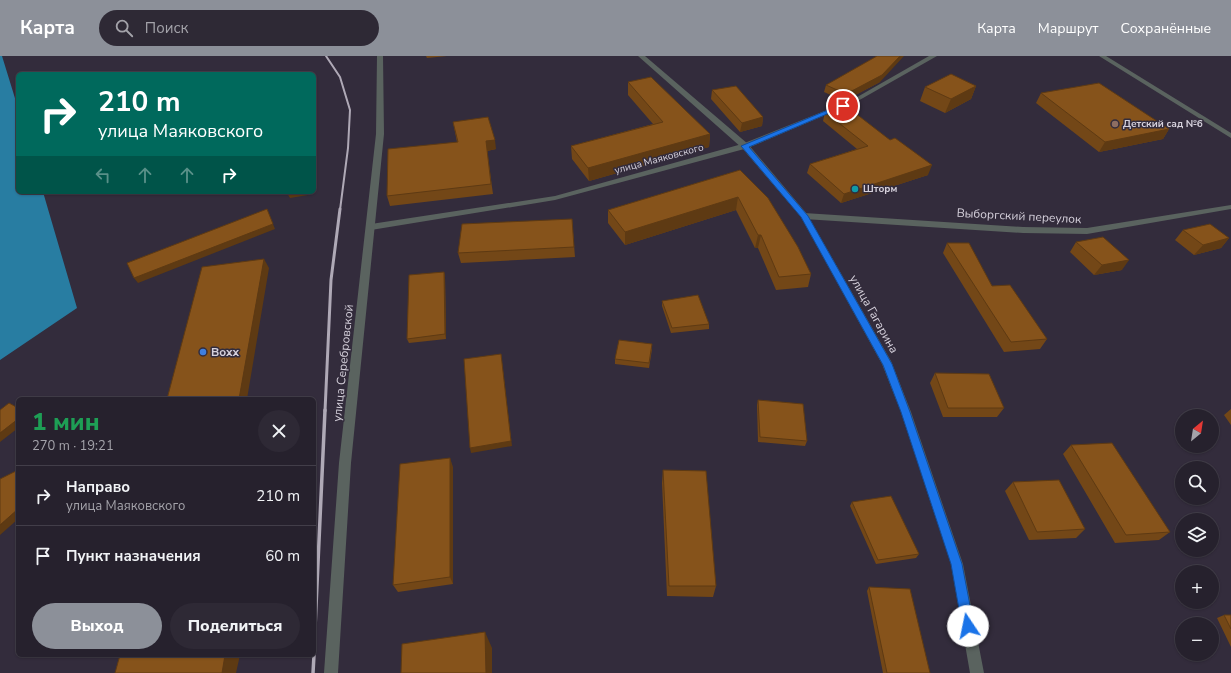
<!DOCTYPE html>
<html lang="ru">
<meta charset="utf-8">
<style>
:root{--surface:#26212d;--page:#2e2935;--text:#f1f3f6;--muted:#a4a3aa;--line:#423e49;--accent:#8c9099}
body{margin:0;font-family:"Nunito Sans",sans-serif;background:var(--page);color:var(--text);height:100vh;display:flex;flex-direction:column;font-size:15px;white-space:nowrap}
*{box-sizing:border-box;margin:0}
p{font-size:13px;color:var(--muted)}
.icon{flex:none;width:22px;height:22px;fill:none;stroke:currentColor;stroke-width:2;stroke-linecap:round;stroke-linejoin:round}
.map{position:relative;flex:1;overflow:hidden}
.details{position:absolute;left:16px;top:341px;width:300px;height:260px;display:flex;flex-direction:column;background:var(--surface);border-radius:6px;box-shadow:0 1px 3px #0004,0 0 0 1px var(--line)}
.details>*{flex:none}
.guide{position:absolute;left:16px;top:16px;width:300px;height:122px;border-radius:6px;box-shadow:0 1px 3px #0004,0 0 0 1px var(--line);background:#00695c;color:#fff;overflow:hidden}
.needle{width:26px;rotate:30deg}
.fabs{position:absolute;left:1175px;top:353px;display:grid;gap:8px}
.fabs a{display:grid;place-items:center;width:44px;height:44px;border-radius:50%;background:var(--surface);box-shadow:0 1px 3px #0004,0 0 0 1px var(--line);font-size:20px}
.pin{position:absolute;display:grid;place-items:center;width:34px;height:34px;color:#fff;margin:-17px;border:2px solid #fff;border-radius:50%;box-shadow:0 1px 4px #0007}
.me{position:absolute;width:44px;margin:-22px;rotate:349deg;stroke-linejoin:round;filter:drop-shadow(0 0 3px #0008)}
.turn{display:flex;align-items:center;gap:14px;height:84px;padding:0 16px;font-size:18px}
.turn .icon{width:52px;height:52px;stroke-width:2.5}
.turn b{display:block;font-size:28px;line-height:34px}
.lanes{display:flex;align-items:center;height:38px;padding:0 16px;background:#0003;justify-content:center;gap:20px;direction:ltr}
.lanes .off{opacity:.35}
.round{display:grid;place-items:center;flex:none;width:42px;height:42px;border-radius:21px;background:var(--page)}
.headline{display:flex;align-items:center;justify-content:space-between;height:68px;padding:0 16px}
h1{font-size:24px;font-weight:800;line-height:30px;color:#1e9e55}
.primary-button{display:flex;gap:8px;margin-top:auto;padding:8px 16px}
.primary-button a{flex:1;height:46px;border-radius:24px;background:var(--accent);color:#fff;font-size:16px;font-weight:800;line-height:46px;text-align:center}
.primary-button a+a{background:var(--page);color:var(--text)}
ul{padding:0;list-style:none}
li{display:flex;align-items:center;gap:12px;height:60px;padding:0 16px;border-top:1px solid var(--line)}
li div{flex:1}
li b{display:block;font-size:15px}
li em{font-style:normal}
header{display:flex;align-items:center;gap:24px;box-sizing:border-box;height:56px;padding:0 20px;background:var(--accent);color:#fff}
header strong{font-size:19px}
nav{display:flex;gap:22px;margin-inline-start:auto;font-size:14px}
.search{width:280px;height:36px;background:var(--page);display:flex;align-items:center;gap:10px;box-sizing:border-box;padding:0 14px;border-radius:22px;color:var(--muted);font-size:15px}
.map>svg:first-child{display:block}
.water{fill:#287da2}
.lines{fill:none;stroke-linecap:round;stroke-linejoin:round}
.minor{fill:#5a635f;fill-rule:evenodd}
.tertiary{fill:#5a635f;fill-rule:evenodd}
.rail-far2{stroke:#afa9b6;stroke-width:2}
.rail-far1{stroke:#afa9b6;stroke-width:3}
.rail{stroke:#afa9b6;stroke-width:3.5}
.wall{fill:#734717}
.shaded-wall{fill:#5e3a13}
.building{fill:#86531b;stroke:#5e3a13}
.route{fill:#1a73e8;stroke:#114b97}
.education-dot{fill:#8d6e63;stroke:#332c3c;stroke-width:1.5}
.culture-dot{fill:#0f9aa8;stroke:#332c3c;stroke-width:1.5}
.shop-dot{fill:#3f7fe0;stroke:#332c3c;stroke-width:1.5}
.labels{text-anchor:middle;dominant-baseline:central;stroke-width:3;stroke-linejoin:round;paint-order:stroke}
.far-poi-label{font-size:10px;font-weight:bold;fill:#d6d1dc;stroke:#332c3c;text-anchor:start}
.far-street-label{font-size:10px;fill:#d6d1dc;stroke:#332c3c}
.street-label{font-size:12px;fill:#d6d1dc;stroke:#332c3c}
.poi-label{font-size:12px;font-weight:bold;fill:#d6d1dc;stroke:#332c3c;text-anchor:start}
</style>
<header>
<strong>Карта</strong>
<div class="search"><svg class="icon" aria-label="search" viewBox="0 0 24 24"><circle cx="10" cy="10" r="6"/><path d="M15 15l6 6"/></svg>Поиск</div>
<nav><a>Карта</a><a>Маршрут</a><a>Сохранённые</a></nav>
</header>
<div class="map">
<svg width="1231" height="617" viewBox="0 0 1231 617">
<rect width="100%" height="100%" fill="#332c3c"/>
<!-- water -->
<path class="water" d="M0,0H2L18,52V136H43L77,252L0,304Z"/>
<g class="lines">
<!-- minor -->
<path class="minor" d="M929,0H937L856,46L748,92L555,144L371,174L367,171L371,168L555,140L742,88L852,44Z
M1231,149V153L1087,178L1023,177L804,163L800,160L804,157L1023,171L1087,172Z"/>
<!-- tertiary -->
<path class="tertiary" d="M377,0H383L384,78L351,407L338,617H324L339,407L376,78Z
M638,0H645L748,88L807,158L891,305L911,356L963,508L984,617H970L951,508L901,356L882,308L801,161L742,92Z
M1099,0H1106L1231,77V82Z"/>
<!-- rail-far2 -->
<path class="rail-far2" d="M326,0L340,21L350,54L348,92L340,154"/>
<!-- rail-far1 -->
<path class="rail-far1" d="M325,355L331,224L340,153"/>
<!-- rail -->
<path class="rail" d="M314,594L325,354
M313,617L314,599"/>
</g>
<!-- wall -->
<path class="wall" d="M426,0H447L427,2Z
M628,26L710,78L709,91L589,125L572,103L571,90L653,68L628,39Z
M880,26L844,45L824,36L826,29Z
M976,30L971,43L945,57L920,45L925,31Z
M712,34L763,61L762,70L740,76L711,43Z
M1041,37L1169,73L1163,83L1099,96L1036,47Z
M825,56L890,84L928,119L841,147L807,117L810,108L857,93L823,65Z
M453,66L496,93L487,95L493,138L390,150L387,140L457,86Z
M740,114L811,218L808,231L776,234L758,192H755L736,154L625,189L608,167V154Z
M572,163L575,201L461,207L458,197Z
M1183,174L1229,182L1221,192L1194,199L1175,184Z
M1076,186L1122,214L1094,219L1070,196Z
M947,187L1047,283L1040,293L1004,296L943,197Z
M444,216L445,221L446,283L409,287L407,283Z
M662,245L709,268V273L671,277L662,250Z
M652,293L649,312L615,308V303Z
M935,317L1004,352L997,361H943L930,327Z
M758,344L807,385L805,390L758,386L757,349Z
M1231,353V369L1224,359Z
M1071,389L1170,476L1159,484L1115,487L1063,398Z
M453,411V528L398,536L393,529Z
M663,414L716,530L713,541L667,540L662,427Z
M1013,426L1085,473L1076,482L1029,484L1005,435Z
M852,446L919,498L916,502L876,508L850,450Z
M869,531L930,617H883L867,535Z
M1224,559H1231V591L1217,562Z"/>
<!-- shaded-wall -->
<path class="shaded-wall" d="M900,0H904L880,26L844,45L846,38Z
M976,30L971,43L945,57L951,43Z
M763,61L762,70L740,76L742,67Z
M1169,73L1163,83L1099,96L1105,86Z
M710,78L709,91L589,125L588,112Z
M495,84L496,93L487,95L493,138L486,85Z
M932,109L928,119L841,147L844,138Z
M293,136H307L308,139L290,142L287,137Z
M738,141L736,154L625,189V176Z
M267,153L275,173L138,227L134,222Z
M758,179H761L758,192H755Z
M1229,182L1221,192L1194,199L1203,189Z
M264,203L269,212L247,343H239Z
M1129,204L1122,214L1094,219L1102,209Z
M444,216L445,221L446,283L445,278Z
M501,298L512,390L471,397L470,392Z
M18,363V372L0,386V377Z
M450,402L453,411V528L450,521Z
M18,453V463L0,479V469Z
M485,576L492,592V617H486Z
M225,599H240L236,617H222Z"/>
<!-- building -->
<path class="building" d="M877,0H900L882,19L846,38L826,29Z
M951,18L976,30L951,43L925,31Z
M651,21L710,78L588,112L571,90L663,66L628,26Z
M1099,27L1169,73L1105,86L1041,37Z
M736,30L763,61L742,67L712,34Z
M846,50L890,84L895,82L932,109L844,138L810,108L868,90L825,56Z
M488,61L495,84L486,85L491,128L387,140L388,93L458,86L453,66Z
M740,114L768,142L798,191L811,218L779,221L761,179H758L738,141L625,176L608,154Z
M267,153L273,168L134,222L127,207Z
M572,163L574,191L458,197L462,168Z
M1210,168L1229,182L1203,189L1183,174Z
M1103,181L1129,204L1102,209L1076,186Z
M947,187H969L992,230L1010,229L1047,283L1011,286Z
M264,203L239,343H167L202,211Z
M444,216L445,278L407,283L409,219Z
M698,239L709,268L672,272L662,245Z
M619,284L652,288L649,307L615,303Z
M501,298L511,385L470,392L464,303Z
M935,317L989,318L1004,352H948Z
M758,344L803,348L807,385L760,381Z
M9,347L18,352V363L0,377V354Z
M1112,387L1170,476L1126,479L1071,389Z
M450,402V521L393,529L400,408Z
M18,414V453L0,469V423Z
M663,414L706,415L716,530H669Z
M1059,424L1085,473L1037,476L1013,426Z
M891,440L919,498L878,504L852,446Z
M869,531L910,533L930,617H887Z
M1224,559H1231V573Z
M485,576L486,617H401L402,588Z
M120,599H225L222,617H115Z"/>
<!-- route -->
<path class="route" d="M840,49L846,50L749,91L808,160L892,308L910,356L962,508L974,570L972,574L968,576L964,574L962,570L951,508L901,356L883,309L801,161L741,90Z"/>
<!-- markers -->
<circle class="education-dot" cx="1115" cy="68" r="4"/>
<circle class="culture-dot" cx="855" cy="133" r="4"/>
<circle class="shop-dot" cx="203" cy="296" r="4"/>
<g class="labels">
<!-- far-poi labels -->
<g class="far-poi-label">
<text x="1123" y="68">Детский сад №6</text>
<text x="863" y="133">Шторм</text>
</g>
<!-- far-street labels -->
<g class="far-street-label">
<text transform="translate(659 103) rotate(-15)">улица Маяковского</text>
</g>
<!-- street labels -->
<g class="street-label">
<text transform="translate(1019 160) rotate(3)">Выборгский переулок</text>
<text transform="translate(874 258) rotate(61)">улица Гагарина</text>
<text transform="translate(343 307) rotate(-84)">улица Серебровской</text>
</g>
<!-- poi labels -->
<g class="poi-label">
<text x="211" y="296">Boxx</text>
</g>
</g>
</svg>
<div class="fabs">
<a><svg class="needle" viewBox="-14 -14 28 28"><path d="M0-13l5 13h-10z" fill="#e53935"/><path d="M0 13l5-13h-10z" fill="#a4a3aa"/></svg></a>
<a><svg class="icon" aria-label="search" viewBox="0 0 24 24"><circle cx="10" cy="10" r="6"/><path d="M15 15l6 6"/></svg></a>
<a><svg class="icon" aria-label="layers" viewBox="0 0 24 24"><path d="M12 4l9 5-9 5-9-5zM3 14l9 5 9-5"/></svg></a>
<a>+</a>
<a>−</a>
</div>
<div class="pin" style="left:843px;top:50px;background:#d93025"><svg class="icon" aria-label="arrive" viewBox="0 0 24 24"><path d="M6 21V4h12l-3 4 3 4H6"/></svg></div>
<svg class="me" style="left:968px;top:570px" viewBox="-20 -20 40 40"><circle r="19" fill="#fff"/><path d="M0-13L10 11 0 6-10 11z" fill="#1a73e8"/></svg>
<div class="guide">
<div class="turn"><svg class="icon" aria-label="right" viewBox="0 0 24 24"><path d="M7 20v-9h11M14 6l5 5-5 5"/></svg><div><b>210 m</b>улица Маяковского</div></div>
<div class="lanes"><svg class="icon off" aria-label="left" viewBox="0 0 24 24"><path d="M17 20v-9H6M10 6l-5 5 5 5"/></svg><svg class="icon off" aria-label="ahead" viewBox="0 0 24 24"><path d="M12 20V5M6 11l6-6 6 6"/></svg><svg class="icon off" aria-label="ahead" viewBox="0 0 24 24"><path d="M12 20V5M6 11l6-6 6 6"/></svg><svg class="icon" aria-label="right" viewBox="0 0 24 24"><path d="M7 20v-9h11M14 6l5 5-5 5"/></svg></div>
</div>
<section class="details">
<div class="headline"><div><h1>1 мин</h1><p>270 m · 19:21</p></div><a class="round"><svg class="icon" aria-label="close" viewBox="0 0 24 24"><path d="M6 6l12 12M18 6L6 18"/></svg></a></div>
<ul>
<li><svg class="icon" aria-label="right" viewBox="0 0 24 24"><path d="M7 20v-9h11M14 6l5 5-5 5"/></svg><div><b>Направо</b><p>улица Маяковского</p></div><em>210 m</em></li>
<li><svg class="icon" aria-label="arrive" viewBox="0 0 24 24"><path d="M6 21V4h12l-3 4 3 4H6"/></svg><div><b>Пункт назначения</b></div><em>60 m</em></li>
</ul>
<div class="primary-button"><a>Выход</a><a>Поделиться</a></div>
</section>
</div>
